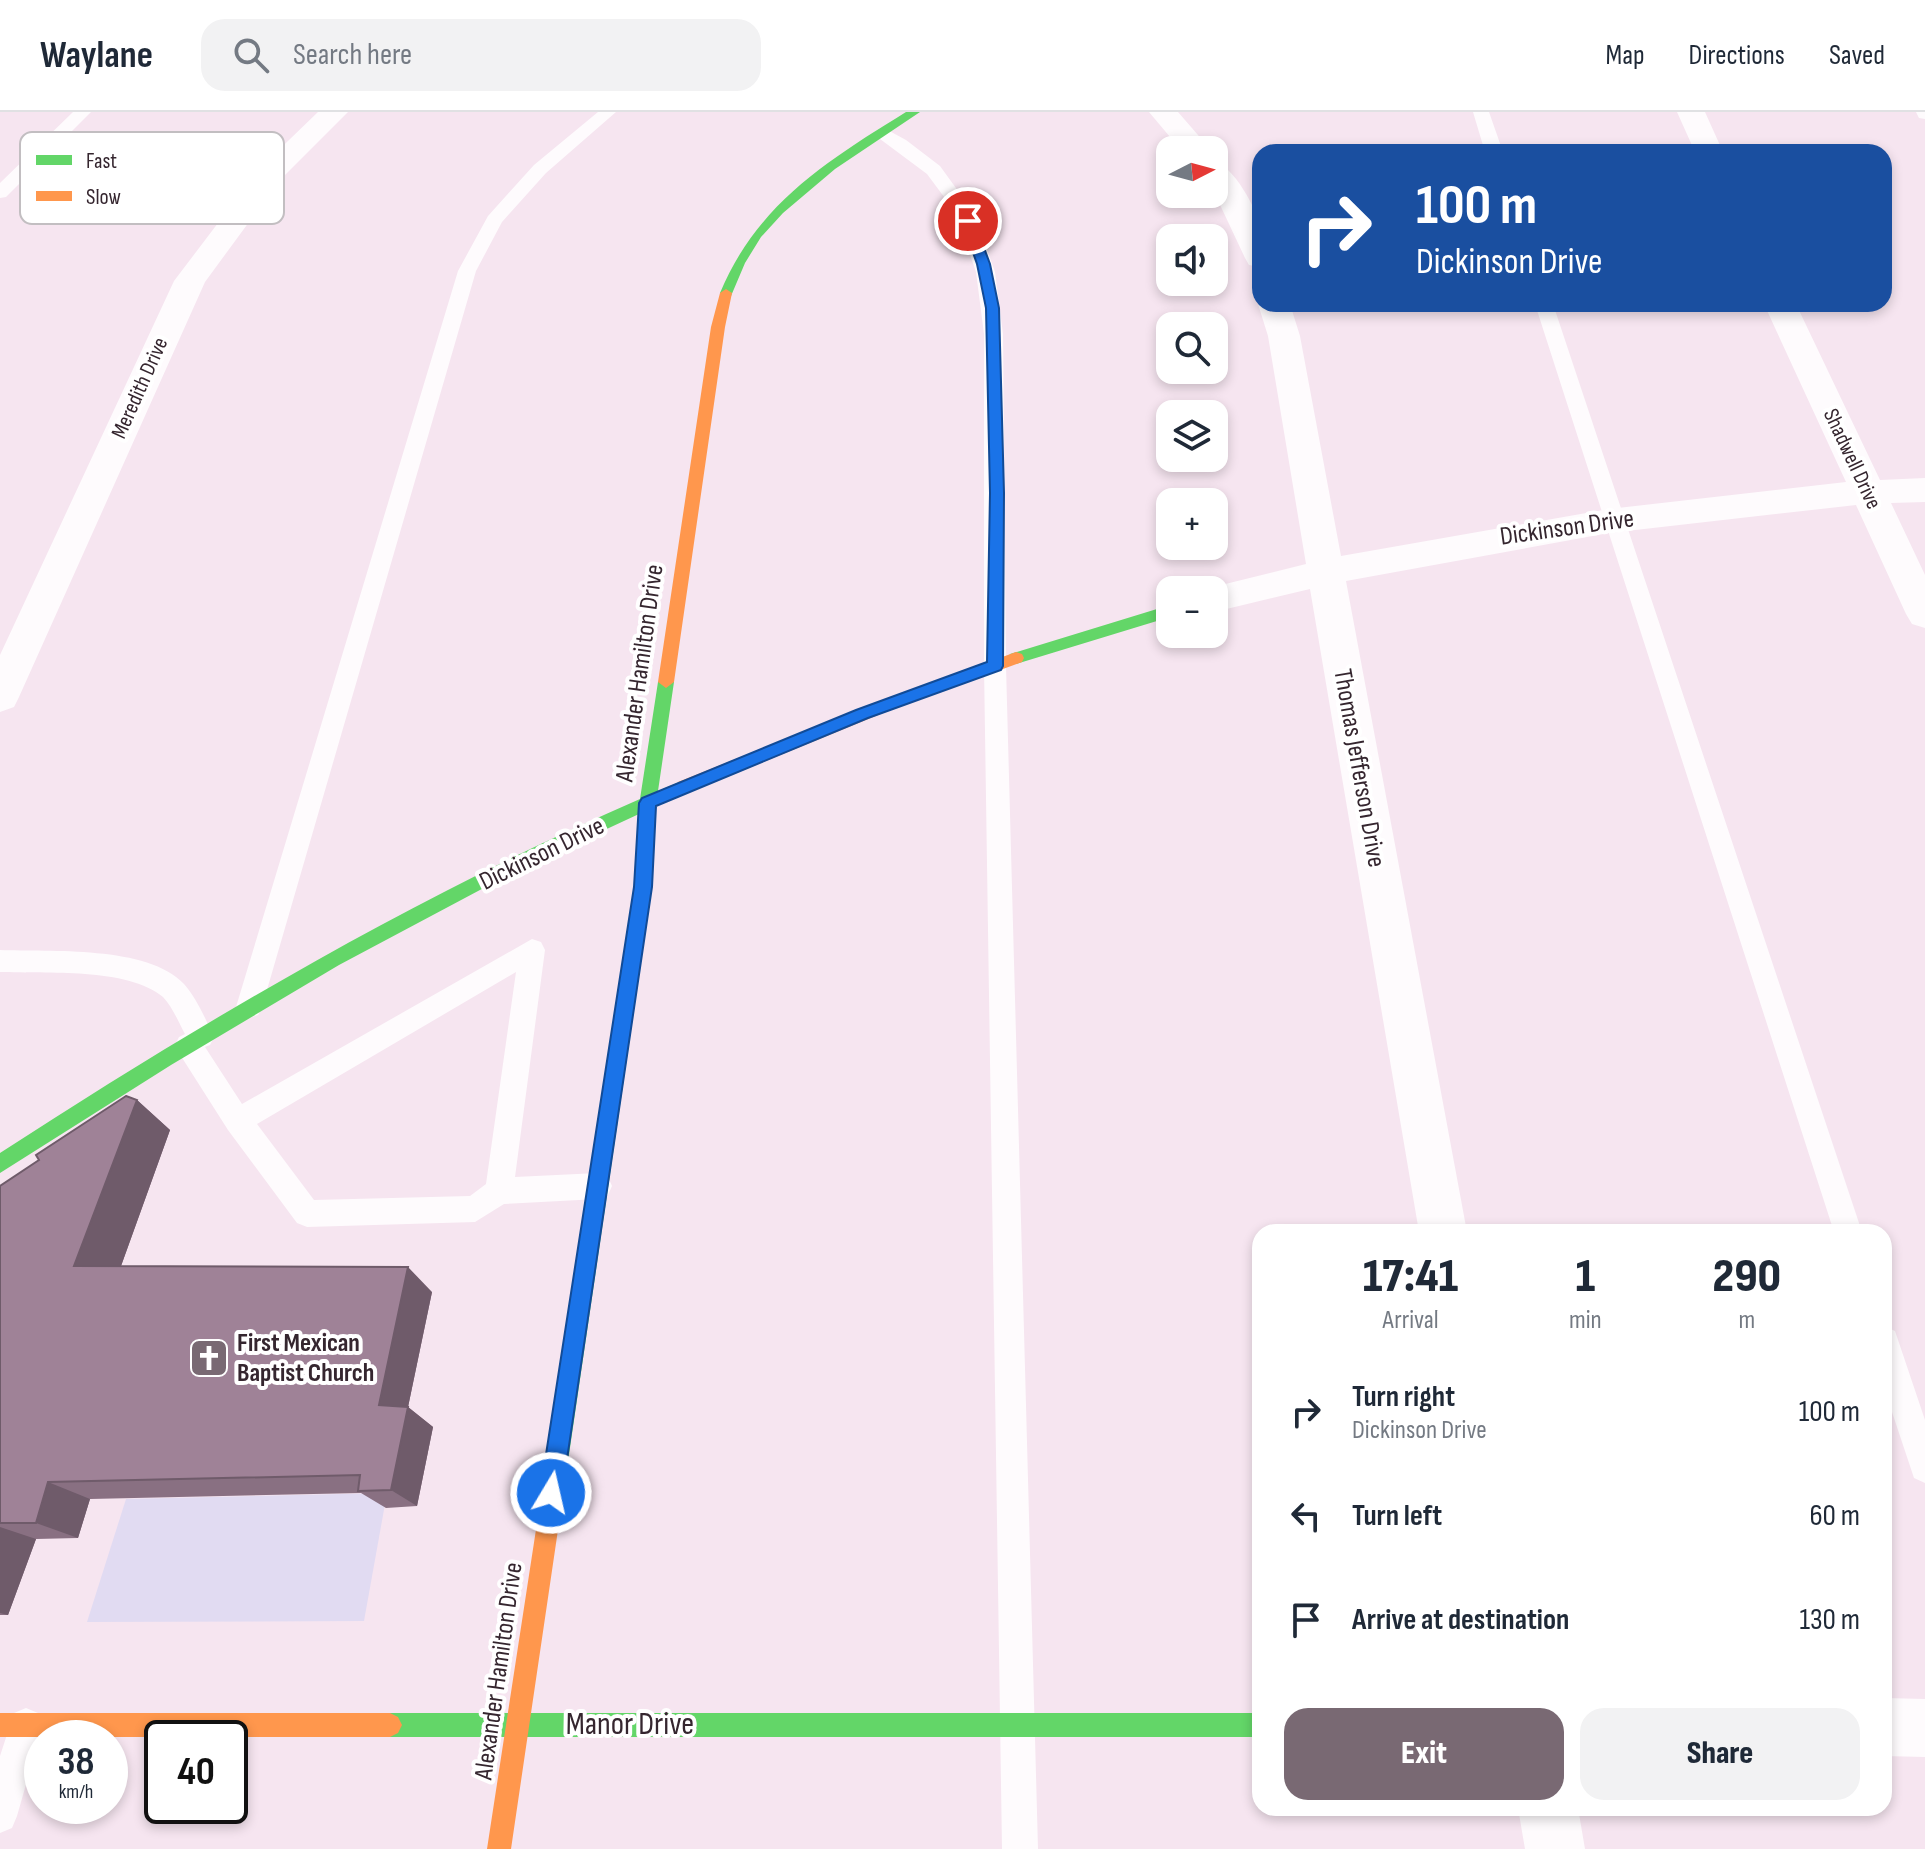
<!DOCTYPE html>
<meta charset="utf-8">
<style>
:root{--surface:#fff;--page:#f2f2f3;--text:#1f2937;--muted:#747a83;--line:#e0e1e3;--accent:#796973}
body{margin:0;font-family:"Sofia Sans Condensed",sans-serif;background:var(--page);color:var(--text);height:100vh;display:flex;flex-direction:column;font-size:30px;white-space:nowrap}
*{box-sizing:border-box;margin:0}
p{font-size:26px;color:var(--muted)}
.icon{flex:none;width:44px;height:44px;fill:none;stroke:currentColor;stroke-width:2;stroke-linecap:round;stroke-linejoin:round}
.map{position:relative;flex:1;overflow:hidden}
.sheet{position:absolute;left:1252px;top:1112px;width:640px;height:592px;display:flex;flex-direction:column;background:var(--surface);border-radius:24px;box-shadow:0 4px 12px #0003}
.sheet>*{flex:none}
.top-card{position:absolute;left:1252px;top:32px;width:640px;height:168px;border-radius:24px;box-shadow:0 4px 12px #0003;background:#1a4fa0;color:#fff;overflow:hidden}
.needle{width:52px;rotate:84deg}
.tools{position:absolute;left:1156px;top:24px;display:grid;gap:16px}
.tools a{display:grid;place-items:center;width:72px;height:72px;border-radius:16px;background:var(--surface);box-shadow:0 4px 12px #0003;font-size:40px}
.speed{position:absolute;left:24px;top:1608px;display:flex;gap:16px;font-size:40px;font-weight:700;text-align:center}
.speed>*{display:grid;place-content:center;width:104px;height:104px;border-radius:50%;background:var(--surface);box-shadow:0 4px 12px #0003;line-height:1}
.speed small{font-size:20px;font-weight:400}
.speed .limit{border:4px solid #111;border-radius:12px;background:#fff;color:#111}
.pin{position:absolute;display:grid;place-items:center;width:68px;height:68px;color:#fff;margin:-34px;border:4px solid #fff;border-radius:50%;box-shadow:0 2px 8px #0007}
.me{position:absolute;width:88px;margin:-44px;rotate:9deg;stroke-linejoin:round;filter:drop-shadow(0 0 6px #0008)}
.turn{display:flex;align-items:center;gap:28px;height:168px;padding:0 32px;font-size:36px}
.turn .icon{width:104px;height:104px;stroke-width:2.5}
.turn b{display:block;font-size:56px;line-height:68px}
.eta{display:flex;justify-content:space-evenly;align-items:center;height:136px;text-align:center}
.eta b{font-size:48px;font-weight:800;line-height:56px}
.action{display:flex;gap:16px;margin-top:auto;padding:16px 32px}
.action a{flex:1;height:92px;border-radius:24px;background:var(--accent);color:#fff;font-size:32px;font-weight:800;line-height:92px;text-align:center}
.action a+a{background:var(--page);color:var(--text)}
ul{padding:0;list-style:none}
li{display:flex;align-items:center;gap:24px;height:104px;padding:0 32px}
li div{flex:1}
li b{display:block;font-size:30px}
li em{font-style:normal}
header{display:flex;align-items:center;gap:48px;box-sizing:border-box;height:112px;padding:0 40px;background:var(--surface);border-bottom:2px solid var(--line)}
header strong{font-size:38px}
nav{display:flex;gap:44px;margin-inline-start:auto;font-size:28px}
.search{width:560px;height:72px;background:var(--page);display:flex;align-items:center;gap:20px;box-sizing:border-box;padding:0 28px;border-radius:24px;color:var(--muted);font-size:30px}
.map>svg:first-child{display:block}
.green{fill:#e1dbf2}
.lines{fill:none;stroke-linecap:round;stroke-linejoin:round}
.lane{fill:#fefbfd;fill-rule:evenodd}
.street{fill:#fefbfd;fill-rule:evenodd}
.fast{fill:#63d668;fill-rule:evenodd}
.slow{fill:#ff974d;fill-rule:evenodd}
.wall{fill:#897082}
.shaded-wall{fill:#6f5b6a}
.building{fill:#9f8297;stroke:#6f5b6a;stroke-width:2}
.route{fill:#1a73e8;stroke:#114b97;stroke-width:2}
.labels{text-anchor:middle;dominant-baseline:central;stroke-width:8;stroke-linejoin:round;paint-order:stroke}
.far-street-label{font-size:22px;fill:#35262f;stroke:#fff}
.street-label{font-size:26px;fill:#35262f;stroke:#fff}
.poi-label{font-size:26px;font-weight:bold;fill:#35262f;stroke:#fff;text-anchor:start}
.near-street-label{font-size:32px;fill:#35262f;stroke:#fff}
.key{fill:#fff;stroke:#c2bec1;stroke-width:2}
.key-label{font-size:22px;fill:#35262f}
</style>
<header>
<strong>Waylane</strong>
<div class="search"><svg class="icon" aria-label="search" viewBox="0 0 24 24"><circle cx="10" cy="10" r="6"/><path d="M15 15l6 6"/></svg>Search here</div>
<nav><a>Map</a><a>Directions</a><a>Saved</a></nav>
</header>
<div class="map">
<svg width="1925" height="1737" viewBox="0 0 1925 1737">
<rect width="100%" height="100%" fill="#f6e5f0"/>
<!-- green -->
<path class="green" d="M387,1381L364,1509L87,1510L126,1387Z"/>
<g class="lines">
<!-- lane -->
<path class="lane" d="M73,0H91L6,85L0,86V71Z
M598,0H616L546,61L502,110L476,159L262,895L258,903L249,906L240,903L236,895L458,159L488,104L534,53Z
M1473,0H1489L1503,40H1485Z
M1916,0H1925V7L1919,6Z
M882,15L906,28L940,54L974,101L995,160L1003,222L1006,554L1038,1737H1002L984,554V222L976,160L956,101L927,62L876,24L874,20Z
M1535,192H1553L1862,1120H1834Z
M532,827L541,830L545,838L515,1065L598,1061L608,1065L612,1074L608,1083L598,1087L504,1092L475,1110L307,1115L297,1111L228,1018L179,941L175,933L179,925L185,922C179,911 172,894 163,885C127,855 46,862 0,860V838C49,840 148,833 184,872C196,885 206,908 214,925L210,933L205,935L242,992ZM516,860L486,1072L470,1084L314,1088L257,1012Z
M1884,1214L1895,1219L1925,1308V1371L1914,1366L1884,1276Z
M26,1596L38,1601L43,1613L17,1704L12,1716L0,1721V1644L14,1601Z"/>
<!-- street -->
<path class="street" d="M318,0H348L279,69L205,170L19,585L14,595L0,600V543L174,169L259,57Z
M1149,0H1178L1211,38H1181Z
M1677,0H1705L1723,40H1695Z
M1214,49C1233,54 1257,96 1260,116C1262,128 1260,143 1260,155L1249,153L1245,146L1214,80Z
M1260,189V192H1290L1300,224L1341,444L1609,397L1846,370L1764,192H1796L1880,368L1925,366V390L1891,391L1925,463V516L1912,512L1906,502L1856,393L1609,421L1346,469L1467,1120H1419L1310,477L1214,500V478H1201L1306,452L1268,224L1258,192Z
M1884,1586L1925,1587V1645L1884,1644Z
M1518,1696H1578L1585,1737H1525Z"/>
<!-- fast -->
<path class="fast" d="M906,0H920L835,57L783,101L761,125L745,151L731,184H721L720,181C757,92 827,49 906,0Z
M1170,493V505L1016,552L1008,546L1010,542Z
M666,564L674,570L658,679L684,668L692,675L690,680L656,694L652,775L559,1411L556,1419L548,1422L540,1419L537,1411L634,775L639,702L512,761L339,853L171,953L0,1061V1041C205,908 416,784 640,687L658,570Z
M390,1601H1260V1625H390L382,1621L378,1613L382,1605Z"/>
<!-- slow -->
<path class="slow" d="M726,177L732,181L725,215L674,570L666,576L658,570L711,215L720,181Z
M1016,540L1022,542L1024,546L1022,550L883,601L690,680H678L676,675L678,670L871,593Z
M548,1400L556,1403L559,1411L511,1737H487L537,1411L540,1403Z
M0,1601H390L398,1605L402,1613L398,1621L390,1625H0Z"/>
</g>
<!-- wall -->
<path class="wall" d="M137,988L170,1018L121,1154L432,1180L408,1295L433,1315L417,1394L386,1396L361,1381L90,1387L78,1426L36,1427L8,1503H0V1074L39,1048Z"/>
<!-- shaded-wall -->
<path class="shaded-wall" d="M137,988L170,1018L112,1179L74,1154Z
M408,1155L432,1180L408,1295L433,1315L417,1394L391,1378L379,1293Z
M48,1370L90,1387L78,1426L36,1411Z
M0,1415L36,1427L8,1503L0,1501Z"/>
<!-- building -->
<path class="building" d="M126,984L137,988L74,1154L408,1155L379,1293L408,1295L391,1378L358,1379L360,1363L48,1370L36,1411H0V1074L39,1048L36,1043Z"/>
<!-- route -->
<path class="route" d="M968,105L974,109L990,152L999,196L1004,381L1003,554L1001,558L868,606L656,694L652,775L562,1381L559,1388L551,1392L544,1388L540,1381L634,775L639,691L642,686L856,598L987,550L990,381L986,196L977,152L962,109Z"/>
<!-- icons -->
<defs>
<g id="church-square" transform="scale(2)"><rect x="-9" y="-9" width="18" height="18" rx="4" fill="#796973" stroke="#fff"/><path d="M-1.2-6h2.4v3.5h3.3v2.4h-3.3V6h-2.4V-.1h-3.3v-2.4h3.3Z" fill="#fff"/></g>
</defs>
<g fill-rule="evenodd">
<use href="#church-square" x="209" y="1246"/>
</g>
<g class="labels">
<!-- far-street labels -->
<g class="far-street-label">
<text transform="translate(140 276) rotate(-66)">Meredith Drive</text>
<text transform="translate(1852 347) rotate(65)">Shadwell Drive</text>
</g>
<!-- street labels -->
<g class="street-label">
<text transform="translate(1567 416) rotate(-8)">Dickinson Drive</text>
<text transform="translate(640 561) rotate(-82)">Alexander Hamilton Drive</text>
<text transform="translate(1359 656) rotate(80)">Thomas Jefferson Drive</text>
<text transform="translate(542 742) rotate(-26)">Dickinson Drive</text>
<text transform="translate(499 1559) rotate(-82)">Alexander Hamilton Drive</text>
</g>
<!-- poi labels -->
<g class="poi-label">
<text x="237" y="1231">First Mexican<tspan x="237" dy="30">Baptist Church</tspan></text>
</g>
<!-- near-street labels -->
<g class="near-street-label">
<text x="630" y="1612">Manor Drive</text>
</g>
</g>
<!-- legend -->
<rect x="20" y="20" width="264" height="92" rx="12" class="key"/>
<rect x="36" y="43" width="36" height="10" fill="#63d668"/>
<rect x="36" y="79" width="36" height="10" fill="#ff974d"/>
<g class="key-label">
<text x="86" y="56">Fast</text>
<text x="86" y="92">Slow</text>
</g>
</svg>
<div class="tools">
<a><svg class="needle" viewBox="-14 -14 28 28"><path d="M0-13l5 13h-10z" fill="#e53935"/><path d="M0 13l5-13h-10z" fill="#747a83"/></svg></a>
<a><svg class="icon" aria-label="sound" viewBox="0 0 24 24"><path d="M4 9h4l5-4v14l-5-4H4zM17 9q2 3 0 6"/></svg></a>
<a><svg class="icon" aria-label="search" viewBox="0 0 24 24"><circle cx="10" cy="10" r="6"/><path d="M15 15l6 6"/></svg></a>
<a><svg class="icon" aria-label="layers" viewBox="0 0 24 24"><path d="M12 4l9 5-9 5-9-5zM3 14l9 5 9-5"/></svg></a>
<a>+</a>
<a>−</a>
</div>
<div class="speed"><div>38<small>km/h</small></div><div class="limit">40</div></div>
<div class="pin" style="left:968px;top:109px;background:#d93025"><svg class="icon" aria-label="arrive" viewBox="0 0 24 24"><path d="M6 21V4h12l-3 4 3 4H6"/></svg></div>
<svg class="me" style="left:551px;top:1381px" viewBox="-20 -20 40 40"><circle r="17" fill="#1a73e8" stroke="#fff" stroke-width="3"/><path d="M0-11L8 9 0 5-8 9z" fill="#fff"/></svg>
<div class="top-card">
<div class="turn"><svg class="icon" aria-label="right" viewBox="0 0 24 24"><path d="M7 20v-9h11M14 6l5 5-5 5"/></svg><div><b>100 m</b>Dickinson Drive</div></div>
</div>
<section class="sheet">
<div class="eta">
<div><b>17:41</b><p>Arrival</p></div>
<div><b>1</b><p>min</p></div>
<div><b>290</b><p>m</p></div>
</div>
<ul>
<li><svg class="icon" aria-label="right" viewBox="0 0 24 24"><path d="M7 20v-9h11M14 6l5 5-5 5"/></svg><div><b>Turn right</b><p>Dickinson Drive</p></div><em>100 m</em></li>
<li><svg class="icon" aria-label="left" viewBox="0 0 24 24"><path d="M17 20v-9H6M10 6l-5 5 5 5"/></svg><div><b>Turn left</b></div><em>60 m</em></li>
<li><svg class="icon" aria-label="arrive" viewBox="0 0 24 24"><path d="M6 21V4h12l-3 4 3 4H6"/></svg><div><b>Arrive at destination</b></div><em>130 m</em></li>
</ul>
<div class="action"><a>Exit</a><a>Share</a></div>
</section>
</div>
